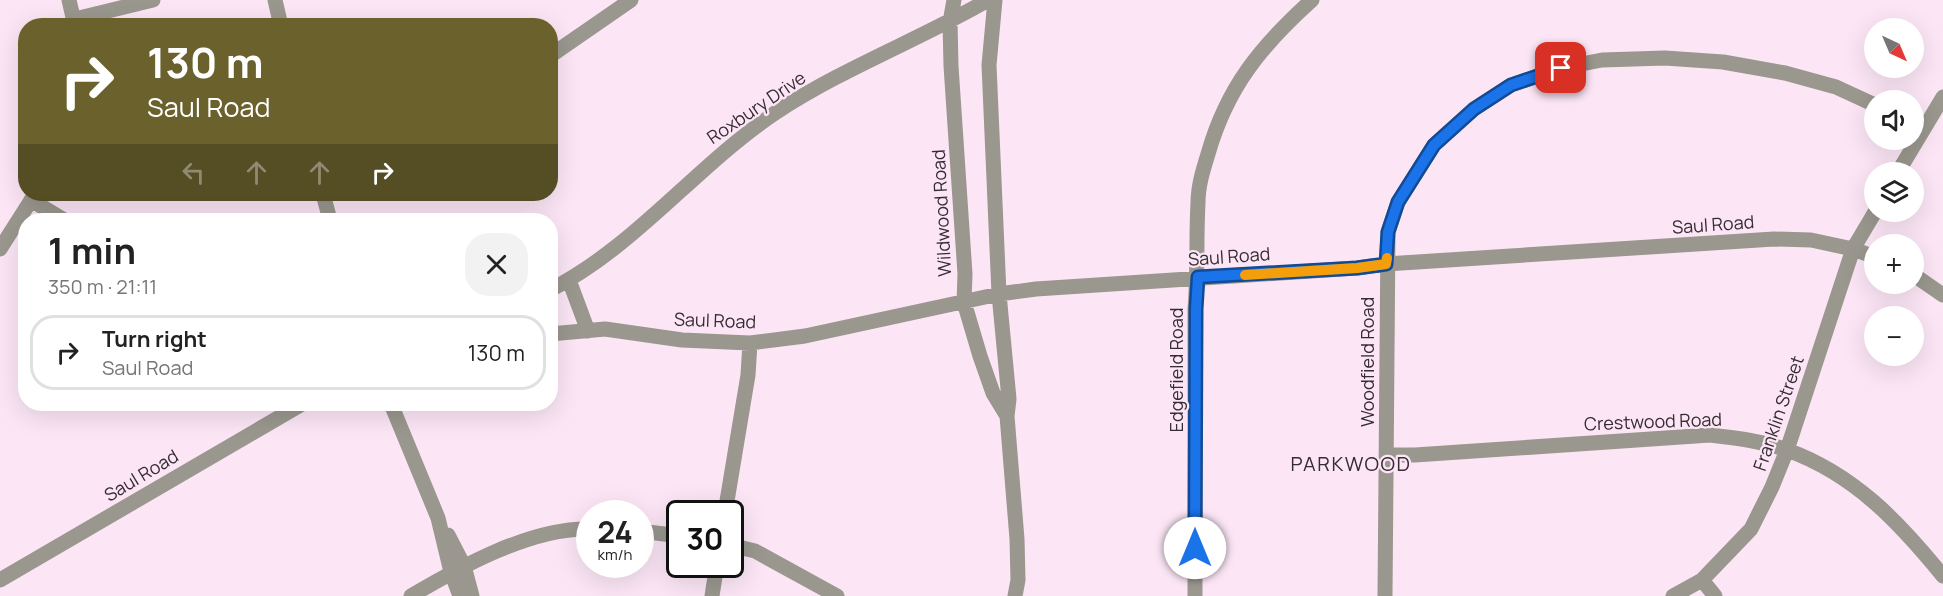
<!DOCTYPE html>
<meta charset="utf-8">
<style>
:root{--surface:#fff;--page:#f2f2f2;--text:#222;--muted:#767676;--line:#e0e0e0}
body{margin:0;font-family:Manrope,sans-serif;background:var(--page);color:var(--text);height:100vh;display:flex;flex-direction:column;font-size:22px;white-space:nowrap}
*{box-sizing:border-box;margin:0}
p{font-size:20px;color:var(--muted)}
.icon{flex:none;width:33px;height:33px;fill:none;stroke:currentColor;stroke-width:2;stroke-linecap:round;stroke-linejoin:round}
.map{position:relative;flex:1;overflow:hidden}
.side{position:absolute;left:18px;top:213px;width:540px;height:198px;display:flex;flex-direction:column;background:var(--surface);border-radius:24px;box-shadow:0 6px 24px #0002}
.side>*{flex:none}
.top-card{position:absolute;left:18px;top:18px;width:540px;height:183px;border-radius:24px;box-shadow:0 6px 24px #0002;background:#6b612d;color:#fff;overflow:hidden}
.needle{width:39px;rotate:136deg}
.controls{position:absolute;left:1864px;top:18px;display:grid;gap:12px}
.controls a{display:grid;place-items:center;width:60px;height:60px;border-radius:50%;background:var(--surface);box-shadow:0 6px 24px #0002;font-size:30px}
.speed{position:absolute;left:576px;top:500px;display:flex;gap:12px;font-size:30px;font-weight:700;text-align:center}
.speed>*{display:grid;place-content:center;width:78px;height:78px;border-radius:50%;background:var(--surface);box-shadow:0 6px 24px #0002;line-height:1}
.speed small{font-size:15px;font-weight:400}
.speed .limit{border:3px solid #111;border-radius:9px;background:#fff;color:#111}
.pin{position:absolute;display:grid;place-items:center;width:51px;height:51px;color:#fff;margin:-26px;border-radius:12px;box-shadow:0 3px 9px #0006}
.me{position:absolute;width:66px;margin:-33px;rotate:0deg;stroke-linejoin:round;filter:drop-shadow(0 0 4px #0008)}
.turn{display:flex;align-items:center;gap:21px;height:126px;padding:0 30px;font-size:27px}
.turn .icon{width:78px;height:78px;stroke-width:2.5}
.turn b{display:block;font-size:42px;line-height:51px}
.lanes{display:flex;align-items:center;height:57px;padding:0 30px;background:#0003;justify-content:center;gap:30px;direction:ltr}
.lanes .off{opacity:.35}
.round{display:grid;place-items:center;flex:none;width:63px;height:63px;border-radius:24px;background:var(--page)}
.overview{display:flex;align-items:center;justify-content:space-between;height:102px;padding:0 30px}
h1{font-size:36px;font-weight:700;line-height:45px}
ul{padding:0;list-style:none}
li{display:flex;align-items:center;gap:18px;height:75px;margin:0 12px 9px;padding:0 18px;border:3px solid var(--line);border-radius:24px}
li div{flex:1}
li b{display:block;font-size:22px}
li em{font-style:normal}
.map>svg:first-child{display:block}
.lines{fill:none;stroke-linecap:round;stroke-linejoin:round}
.minor{stroke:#99978e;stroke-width:15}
.route-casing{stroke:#114b97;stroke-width:15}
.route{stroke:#1a73e8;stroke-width:10}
.slow{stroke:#f59e0b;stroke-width:10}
.labels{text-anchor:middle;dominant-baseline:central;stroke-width:4.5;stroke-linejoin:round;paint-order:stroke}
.street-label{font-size:18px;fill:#352d33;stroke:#fce6f6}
.neighbourhood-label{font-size:20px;letter-spacing:1.5px;fill:#352d33;stroke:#fce6f6}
</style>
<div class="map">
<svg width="1943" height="596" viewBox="0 0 1943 596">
<rect width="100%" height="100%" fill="#fce6f6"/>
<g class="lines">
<!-- minor -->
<path class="minor" d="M69,0L75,26
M275,0L281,26
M954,0L950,22L951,66L965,274L964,302L980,356L993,393L1007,416
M995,0L989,65L999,294L1009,399L1007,416L1017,539L1018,580L1015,596
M75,19L153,0
M550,56L631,0
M1898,172L1943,97
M323,194L330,220
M31,200L64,220
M0,249L35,194
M1914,275L1943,295
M569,280L588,331
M550,290C636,246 696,166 775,113C843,68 919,40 988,0
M550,334L605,329L682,340L750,343L805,336L999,294L1036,289L1357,268L1386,264L1774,239L1811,240L1853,249L1875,257
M391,404L438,518L451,572L460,596
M1387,455H1415L1710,435C1736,438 1762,441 1787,450C1854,474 1899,522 1943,576
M725,513L748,375L750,343
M640,531L680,536
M448,535L464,566L472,596
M730,545L755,551L837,596
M0,580L302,404
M1702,580L1715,596
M411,596C460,567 532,527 590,529
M712,596L717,564
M1195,596V309C1198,273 1196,238 1198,203C1198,186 1203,170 1208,154C1227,87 1261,46 1312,0
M1385,596L1388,232L1398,202L1434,145L1474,109L1511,85L1561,68L1602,60L1665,58L1723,62L1785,73L1836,87L1875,105
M1673,596L1702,580L1751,529L1772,487L1787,450L1853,249L1875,212"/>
</g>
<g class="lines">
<!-- route casing -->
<g class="route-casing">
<path id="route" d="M1195,548L1196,309L1198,277L1357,268L1386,264L1388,232L1398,202L1434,145L1474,109L1511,85L1561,68"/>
</g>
<!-- route -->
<use href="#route" class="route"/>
<!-- slow -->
<path class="slow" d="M1245,275L1357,268L1386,264L1387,258"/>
</g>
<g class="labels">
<!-- street labels -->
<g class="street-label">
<text transform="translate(756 107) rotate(-34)">Roxbury Drive</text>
<text transform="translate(941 213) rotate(-93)">Wildwood Road</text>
<text transform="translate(1713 224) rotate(-4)">Saul Road</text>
<text transform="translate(1229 256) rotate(-4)">Saul Road</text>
<text transform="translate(715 320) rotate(2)">Saul Road</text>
<text transform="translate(1367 362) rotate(-90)">Woodfield Road</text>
<text transform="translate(1176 370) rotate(-90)">Edgefield Road</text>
<text transform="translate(1778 413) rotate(-71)">Franklin Street</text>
<text transform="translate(1653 421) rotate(-2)">Crestwood Road</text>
<text transform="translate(141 475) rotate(-31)">Saul Road</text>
</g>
<!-- neighbourhood labels -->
<g class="neighbourhood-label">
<text x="1351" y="463">PARKWOOD</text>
</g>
</g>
</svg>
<div class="controls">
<a><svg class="needle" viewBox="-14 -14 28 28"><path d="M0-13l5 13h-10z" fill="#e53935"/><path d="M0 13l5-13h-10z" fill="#767676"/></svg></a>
<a><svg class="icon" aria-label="sound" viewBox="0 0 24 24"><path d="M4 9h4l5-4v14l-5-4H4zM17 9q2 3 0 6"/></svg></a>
<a><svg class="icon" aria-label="layers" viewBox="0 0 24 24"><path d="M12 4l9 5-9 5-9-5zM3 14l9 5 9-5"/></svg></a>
<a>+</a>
<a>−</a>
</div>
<div class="speed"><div>24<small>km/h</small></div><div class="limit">30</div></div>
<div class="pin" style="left:1561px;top:68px;background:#d93025"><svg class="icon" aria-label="arrive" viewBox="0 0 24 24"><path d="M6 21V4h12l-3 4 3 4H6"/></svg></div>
<svg class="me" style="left:1195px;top:548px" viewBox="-20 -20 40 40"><circle r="19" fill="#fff"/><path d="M0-13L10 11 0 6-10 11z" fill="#1a73e8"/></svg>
<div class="top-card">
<div class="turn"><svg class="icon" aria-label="right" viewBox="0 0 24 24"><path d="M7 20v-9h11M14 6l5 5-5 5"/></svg><div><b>130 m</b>Saul Road</div></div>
<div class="lanes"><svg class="icon off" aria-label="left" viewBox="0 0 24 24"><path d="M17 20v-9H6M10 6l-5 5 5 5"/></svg><svg class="icon off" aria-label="ahead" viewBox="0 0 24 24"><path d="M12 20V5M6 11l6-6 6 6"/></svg><svg class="icon off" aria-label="ahead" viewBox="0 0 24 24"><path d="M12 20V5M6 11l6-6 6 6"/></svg><svg class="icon" aria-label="right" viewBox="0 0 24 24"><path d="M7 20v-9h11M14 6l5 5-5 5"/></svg></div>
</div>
<section class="side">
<div class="overview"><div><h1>1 min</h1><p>350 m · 21:11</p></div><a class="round"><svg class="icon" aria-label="close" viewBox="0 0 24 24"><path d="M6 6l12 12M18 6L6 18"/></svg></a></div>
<ul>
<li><svg class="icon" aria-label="right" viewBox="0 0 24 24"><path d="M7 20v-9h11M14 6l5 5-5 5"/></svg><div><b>Turn right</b><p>Saul Road</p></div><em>130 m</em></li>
</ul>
</section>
</div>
